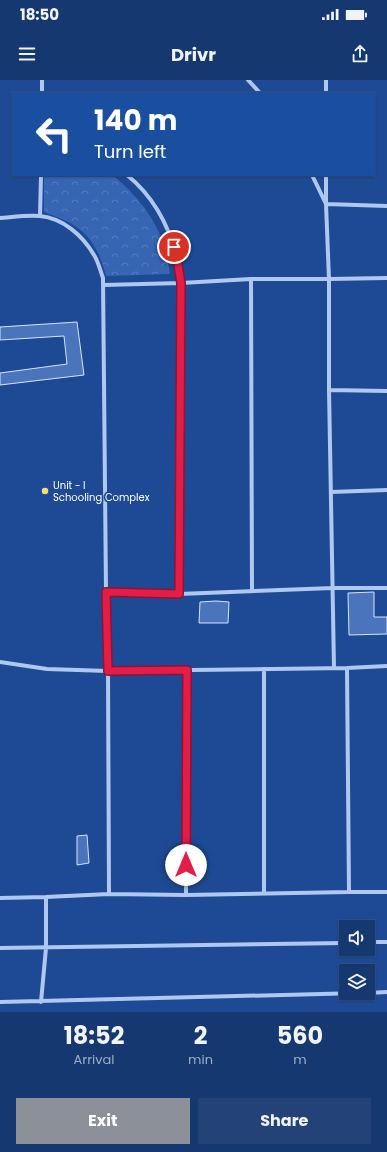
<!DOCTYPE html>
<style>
:root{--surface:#163870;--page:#234378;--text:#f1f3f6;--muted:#9eacc3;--line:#355283;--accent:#8c9099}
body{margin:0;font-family:Poppins,sans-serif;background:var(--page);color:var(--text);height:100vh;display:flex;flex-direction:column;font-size:15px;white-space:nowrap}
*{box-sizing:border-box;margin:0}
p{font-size:13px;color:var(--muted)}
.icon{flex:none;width:22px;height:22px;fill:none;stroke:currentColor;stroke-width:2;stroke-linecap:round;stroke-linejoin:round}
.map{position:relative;height:932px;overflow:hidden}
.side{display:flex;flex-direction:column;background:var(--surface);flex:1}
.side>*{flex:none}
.top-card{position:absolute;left:12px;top:12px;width:363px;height:84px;border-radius:0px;box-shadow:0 1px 3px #0004,0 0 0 1px var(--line);background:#1a4fa0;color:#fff;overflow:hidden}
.buttons{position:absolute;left:339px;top:840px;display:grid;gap:8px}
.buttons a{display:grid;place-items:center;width:36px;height:36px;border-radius:0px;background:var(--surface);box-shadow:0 1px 3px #0004,0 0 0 1px var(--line);font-size:20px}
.pin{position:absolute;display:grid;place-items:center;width:34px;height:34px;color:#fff;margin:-17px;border:2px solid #fff;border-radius:50%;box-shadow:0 1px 4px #0007}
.me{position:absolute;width:44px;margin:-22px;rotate:0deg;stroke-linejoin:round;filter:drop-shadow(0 0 3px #0008)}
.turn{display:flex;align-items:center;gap:14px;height:84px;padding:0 16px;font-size:18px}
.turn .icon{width:52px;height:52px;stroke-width:2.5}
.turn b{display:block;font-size:28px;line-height:34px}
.eta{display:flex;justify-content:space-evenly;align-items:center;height:68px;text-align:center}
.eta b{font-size:24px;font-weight:700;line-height:28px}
.action{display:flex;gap:8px;margin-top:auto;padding:8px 16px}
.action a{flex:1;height:46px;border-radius:0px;background:var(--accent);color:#fff;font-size:16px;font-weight:700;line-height:46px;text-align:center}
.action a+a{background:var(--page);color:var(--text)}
.status{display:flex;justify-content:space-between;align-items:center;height:28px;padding:0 20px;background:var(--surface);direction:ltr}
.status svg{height:11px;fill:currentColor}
header{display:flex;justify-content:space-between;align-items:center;height:52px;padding:0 16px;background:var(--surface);font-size:18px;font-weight:700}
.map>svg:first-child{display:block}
.forest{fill:url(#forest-crowns)}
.building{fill:#4a75bd;stroke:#d7e4fa}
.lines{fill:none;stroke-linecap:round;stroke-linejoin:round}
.street{stroke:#b0c8ef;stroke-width:4}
.route-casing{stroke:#92132f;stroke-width:10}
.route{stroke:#e11d48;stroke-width:7}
.poi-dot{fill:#fede70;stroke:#1e4a95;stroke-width:1.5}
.labels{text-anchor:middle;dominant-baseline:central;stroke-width:3.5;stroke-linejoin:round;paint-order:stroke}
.poi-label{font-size:10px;fill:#fff;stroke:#1e4a95;text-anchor:start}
</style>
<div class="status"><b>18:50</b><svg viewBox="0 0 49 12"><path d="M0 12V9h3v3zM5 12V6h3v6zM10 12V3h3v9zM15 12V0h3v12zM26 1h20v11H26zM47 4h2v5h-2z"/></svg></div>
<header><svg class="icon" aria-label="menu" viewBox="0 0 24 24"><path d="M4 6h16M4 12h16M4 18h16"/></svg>Drivr<svg class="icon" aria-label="share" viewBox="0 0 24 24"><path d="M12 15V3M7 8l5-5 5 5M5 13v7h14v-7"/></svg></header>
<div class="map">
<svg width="387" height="932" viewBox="0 0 387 932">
<defs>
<pattern id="forest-crowns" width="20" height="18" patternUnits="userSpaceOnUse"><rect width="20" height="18" fill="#3565b3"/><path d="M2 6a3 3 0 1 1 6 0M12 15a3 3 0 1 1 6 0" fill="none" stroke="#537cbe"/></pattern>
</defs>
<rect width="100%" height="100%" fill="#1e4a95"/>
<!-- forest -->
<path class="forest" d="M44,95H112C138,115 159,143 167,175C168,181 169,188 170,194L106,196C101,176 93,158 75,146C66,140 54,136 44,132Z"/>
<!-- building -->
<path class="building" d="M77,242L84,295L0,305V293L67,284L64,256L0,260V247Z
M374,512V537H387V554L349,555L348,513Z
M216,521L229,522L228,543H199L200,522Z
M87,755L89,783L77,785V756Z"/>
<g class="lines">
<!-- street -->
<path class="street" d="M42,0V13
M248,0L260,13
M326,13V0
M127,95C153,116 169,146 177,178C179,186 179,195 181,203L179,514
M312,95L326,124L387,126
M326,95V124L329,199L387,198
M40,136L41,95
M0,138C13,137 27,135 40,136C63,138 83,156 94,175C98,181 100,190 103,198L106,512L108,591L109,814
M251,199L252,511
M103,205L181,203L251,199H329V310L334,588
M329,310L387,311
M331,412L387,410
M106,512L179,514L333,508H387
M0,582L47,589L108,591L347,588L387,586
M347,588L349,812
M264,589V813
M186,815L187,590
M0,818L46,817L109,814L186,815L349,812H387
M368,862H387
M0,868L346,863
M368,913L387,912
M0,922L360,913
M41,922L46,868V817"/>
</g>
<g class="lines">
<!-- route casing -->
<g class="route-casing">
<path id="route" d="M174,167L177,179L181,203L179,514L106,512L108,591L187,590L186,785"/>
</g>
<!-- route -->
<use href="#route" class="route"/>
</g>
<!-- markers -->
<circle class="poi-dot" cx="45" cy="411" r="4"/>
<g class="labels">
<!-- poi labels -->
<g class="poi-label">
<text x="53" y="405">Unit - I<tspan x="53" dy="12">Schooling Complex</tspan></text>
</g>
</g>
</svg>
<div class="buttons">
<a><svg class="icon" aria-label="sound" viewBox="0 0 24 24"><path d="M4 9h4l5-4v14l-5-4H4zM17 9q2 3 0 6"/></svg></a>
<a><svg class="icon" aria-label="layers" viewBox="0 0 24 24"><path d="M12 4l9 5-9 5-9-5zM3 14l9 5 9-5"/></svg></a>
</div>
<div class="pin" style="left:174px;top:167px;background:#d93025"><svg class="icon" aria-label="arrive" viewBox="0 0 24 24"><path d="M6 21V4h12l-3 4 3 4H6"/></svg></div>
<svg class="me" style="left:186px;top:785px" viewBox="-20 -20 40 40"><circle r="19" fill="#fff"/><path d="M0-13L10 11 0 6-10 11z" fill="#e11d48"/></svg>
<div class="top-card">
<div class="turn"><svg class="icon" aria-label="left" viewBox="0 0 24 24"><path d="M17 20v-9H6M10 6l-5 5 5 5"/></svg><div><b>140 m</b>Turn left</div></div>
</div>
</div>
<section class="side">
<div class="eta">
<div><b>18:52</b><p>Arrival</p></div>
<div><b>2</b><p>min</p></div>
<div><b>560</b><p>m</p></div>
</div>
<div class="action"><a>Exit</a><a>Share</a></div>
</section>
